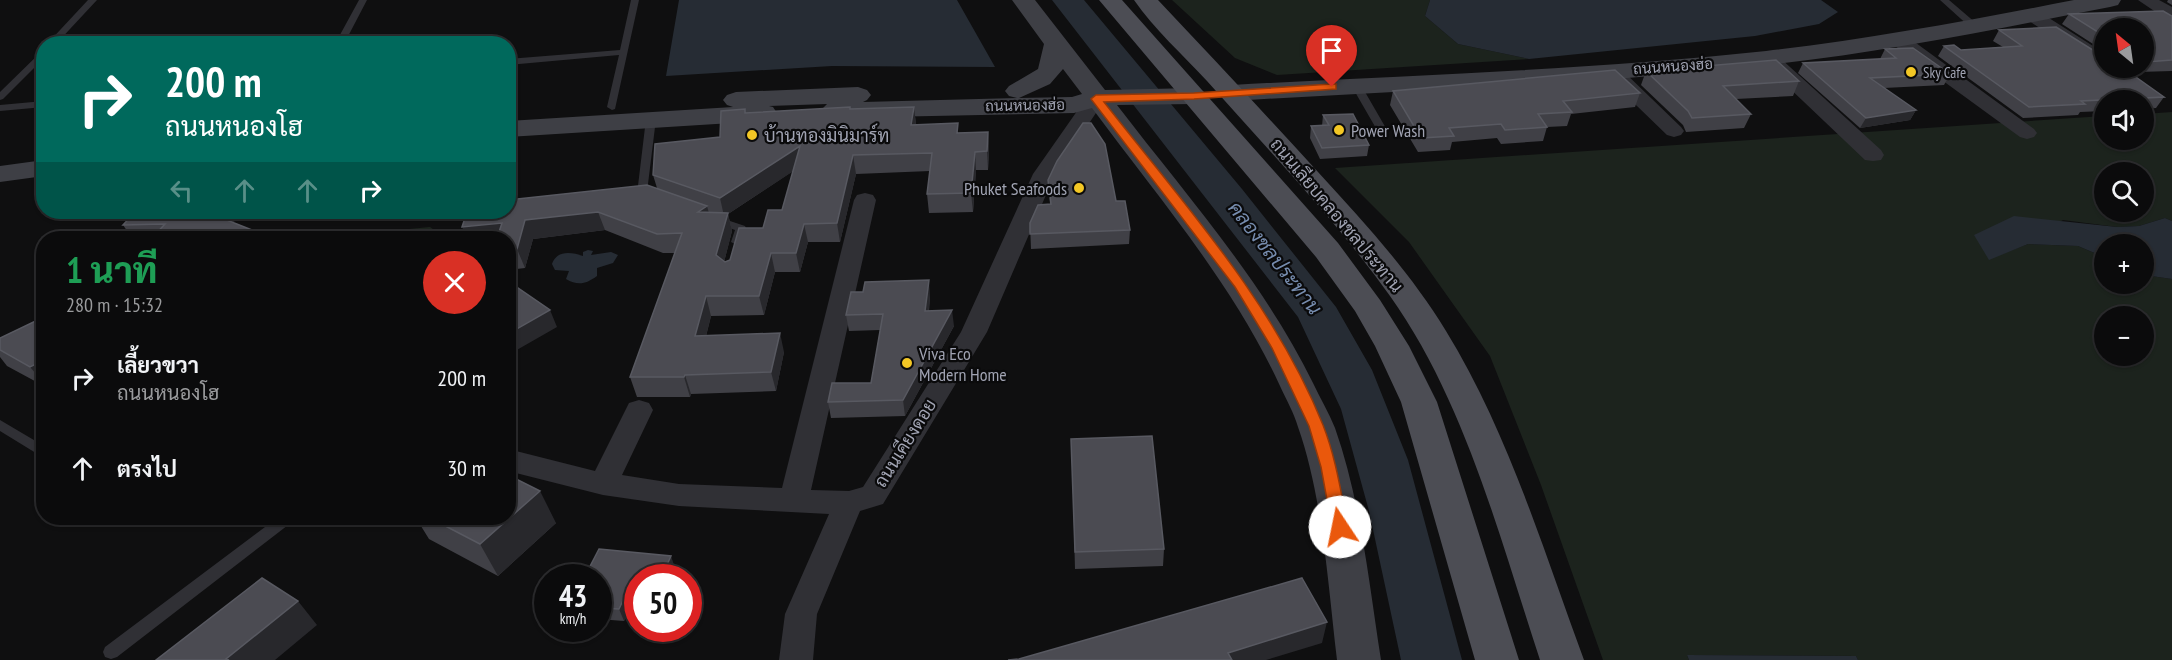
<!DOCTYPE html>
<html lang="th">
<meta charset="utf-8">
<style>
:root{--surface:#0b0b0c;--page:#19191a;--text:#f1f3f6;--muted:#9a9b9d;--line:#2b2b2d}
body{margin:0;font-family:"PT Sans Narrow",Sarabun,sans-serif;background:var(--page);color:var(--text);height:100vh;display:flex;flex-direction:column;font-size:22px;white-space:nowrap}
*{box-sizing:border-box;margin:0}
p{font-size:20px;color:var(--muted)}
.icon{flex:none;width:33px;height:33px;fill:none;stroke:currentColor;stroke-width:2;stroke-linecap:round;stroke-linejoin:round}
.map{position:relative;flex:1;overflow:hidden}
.details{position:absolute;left:36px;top:231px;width:480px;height:294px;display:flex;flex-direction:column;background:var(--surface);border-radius:24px;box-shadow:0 2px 4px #0004,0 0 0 2px var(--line)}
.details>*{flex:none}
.banner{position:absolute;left:36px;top:36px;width:480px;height:183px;border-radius:24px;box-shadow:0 2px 4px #0004,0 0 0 2px var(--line);background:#00695c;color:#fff;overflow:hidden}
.needle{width:39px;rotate:331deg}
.controls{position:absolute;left:2094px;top:18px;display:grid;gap:12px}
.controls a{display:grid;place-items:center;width:60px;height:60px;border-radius:50%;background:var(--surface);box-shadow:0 2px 4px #0004,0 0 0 2px var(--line);font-size:30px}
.speed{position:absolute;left:534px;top:564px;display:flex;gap:12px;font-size:30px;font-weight:700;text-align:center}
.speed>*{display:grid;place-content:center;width:78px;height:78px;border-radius:50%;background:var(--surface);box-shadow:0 2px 4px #0004,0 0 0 2px var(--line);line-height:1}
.speed small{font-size:15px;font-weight:400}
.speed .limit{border:9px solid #d22;background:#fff;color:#111}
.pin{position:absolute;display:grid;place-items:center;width:51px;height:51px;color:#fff;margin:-62px -26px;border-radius:50% 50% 50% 0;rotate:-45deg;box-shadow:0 0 6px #0007}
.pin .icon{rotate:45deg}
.me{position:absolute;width:66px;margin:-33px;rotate:349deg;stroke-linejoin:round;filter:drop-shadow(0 0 4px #0008)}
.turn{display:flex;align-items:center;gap:21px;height:126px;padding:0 30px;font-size:27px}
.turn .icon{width:78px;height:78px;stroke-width:2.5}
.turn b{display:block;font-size:42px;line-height:51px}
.lanes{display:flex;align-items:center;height:57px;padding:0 30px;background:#0003;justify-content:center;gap:30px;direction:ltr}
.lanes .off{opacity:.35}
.round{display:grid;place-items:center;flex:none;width:63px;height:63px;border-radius:32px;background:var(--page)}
.overview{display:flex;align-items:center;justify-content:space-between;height:102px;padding:0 30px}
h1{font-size:36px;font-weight:800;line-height:45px;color:#1e9e55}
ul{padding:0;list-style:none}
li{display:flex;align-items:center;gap:18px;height:90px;padding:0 30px}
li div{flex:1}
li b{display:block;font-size:22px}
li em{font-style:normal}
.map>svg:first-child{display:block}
.green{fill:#1c231d;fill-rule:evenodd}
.water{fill:#262c34}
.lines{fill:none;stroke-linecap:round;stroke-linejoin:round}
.lane{fill:#303035;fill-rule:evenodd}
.street{fill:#303035;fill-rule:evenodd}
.secondary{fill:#3e3f45;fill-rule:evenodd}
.primary{fill:#4c4d54;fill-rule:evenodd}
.wall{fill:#404046;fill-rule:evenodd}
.shaded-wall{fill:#28282c}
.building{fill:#4b4b52;stroke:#585961;stroke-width:1.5}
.route{fill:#ea580c;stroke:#983908;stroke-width:1.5}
.poi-dot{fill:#f3c725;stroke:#0a0a0b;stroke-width:2}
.labels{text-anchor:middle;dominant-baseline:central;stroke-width:4.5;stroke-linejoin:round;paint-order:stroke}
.far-street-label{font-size:15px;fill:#a0a3b2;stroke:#0a0a0b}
.far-poi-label{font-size:15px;fill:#a0a3b2;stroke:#0a0a0b;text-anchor:start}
.poi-label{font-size:18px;fill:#a0a3b2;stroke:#0a0a0b;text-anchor:start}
.street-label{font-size:18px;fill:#a0a3b2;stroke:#0a0a0b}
.water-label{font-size:20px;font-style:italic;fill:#768cae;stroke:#0a0a0b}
</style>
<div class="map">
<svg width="2172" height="660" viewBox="0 0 2172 660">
<rect width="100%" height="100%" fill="#0f0f10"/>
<!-- green -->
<path class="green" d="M1172,0H1430L1425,16L1458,44L1529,59L1277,75L1235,58Z
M2172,112V221L2165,218L2139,226L2117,227L2063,220L1989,259L2028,244L2078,246L2104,257V284H2144V275L2172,279V660H1858L1856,656L1687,655L1689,660H1603L1541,485L1490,356L1409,242L1335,168L2104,116V140H2144V114ZM2104,172H2144V212H2104ZM2104,316H2144V356H2104Z
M430,227L446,238H349L356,234Z"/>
<!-- water -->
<path class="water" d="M679,0H957L995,67L832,66L666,76Z
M1052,0H1084L1242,189L1336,307L1372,370L1408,460L1462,660H1401L1369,511L1341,409L1298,317Z
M1430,0H1821L1838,12L1819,24L1755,36L1529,59L1458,44L1425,16Z
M2014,216L2117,227L2139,226L2165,218L2172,221V279L2144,275V244H2104V257L2078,246L2028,244L1989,260L1974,235Z
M588,250L593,251L591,255L611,252L618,255L613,263L597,268V276C586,284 578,286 566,279L569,271L555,270L552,264C557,250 571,252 583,256V252Z
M1687,655L1856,656L1858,660H1689Z"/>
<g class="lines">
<!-- lane -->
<path class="lane" d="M88,0H97L56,44H47Z
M359,0H367L344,44H335Z
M631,0H639L615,109L612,110L607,107L619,55L508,65V59L620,50Z
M1940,0H1949L1977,24V28H1971Z
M44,49V58L3,99L0,100V92Z
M1356,82L1361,85L1387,130L1385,132L1382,133L1377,130L1351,85Z
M44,101V107L0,111V105Z
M651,116L656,119L647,192L653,196L648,199L637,194L646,119Z
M715,216L745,226L746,228L741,244L737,245L731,242L735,230L711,221L710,219L711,217Z
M0,420L44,446V458L0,431Z
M277,518H294L292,522L117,657L111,659L105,657L103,652L105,647Z"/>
<!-- street -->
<path class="street" d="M2138,0H2159L2172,7V20L2166,19Z
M2032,10L2038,11L2104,53V67L2097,65L2026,19L2023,15L2026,11Z
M1898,33L1905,35L2034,129L2037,133L2034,137L2027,139L2020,137L1891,43L1889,39L1891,35Z
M1772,55L1779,57L1881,150L1884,155L1881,160L1873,161L1865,160L1765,65L1762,61L1765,57Z
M1614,67L1621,69L1681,127L1684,131L1681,135L1674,137L1667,135L1607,77L1604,73L1607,69Z
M1096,92L1103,94L1106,98L1055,174L987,332L883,504L860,511L817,614L813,660H779L785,614L829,514L679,506L603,495L508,471V449L595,471L629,403L639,400L649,403L653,410L622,475L679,484L782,488L854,200L857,195L865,193L873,195L876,200L811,490L849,491L863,487L961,332L1033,174L1089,94Z"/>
<!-- secondary -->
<path class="secondary" d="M1012,0H1035L1105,90L1194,88L1203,91L1207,96L1203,101L1194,104L1117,105C1186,195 1263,281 1313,383C1320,398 1329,413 1335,428C1361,502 1369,583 1381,660H1337C1328,585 1323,498 1298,427C1294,413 1286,399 1280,386C1233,284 1158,197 1092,108L1074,113L834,118L825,116L821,110L827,104L769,106L773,107L777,113L773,119L764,121L508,137V121L733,107L727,105L723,100L727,95L736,92L858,87L867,90L871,95L867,100L863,102L1017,98L1009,96L1005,91L1009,86L1038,69L1044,44ZM1063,69L1082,94L1072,97L1019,98L1050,84Z
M2074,0H2121L2118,5L2110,7C1996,29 1882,53 1766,65C1589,85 1410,90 1232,101L1223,98L1219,93L1223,88L1232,85C1410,75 1589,70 1766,51C1870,39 1972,20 2074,0Z
M44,160V176L0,182V166Z"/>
<!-- primary -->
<path class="primary" d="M1099,0H1122L1338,243L1380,300L1409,346L1437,402L1519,660H1475L1401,402L1375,346L1355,311L1316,257Z
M1134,0H1158C1212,57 1265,114 1318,172C1364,222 1410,272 1446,331C1508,432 1543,549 1584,660H1540C1500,539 1465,401 1390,296C1335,219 1269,151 1207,81C1183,55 1154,29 1134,0Z"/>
</g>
<!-- wall -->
<path class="wall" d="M2168,0H2172V5L2167,2Z
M2069,14L2172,16V71L2138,72L2131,68H2144V28H2104V51L2062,24Z
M1999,30L2103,56L2164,97L2156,108L2144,109V100H2104V111L2080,112L2078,115L2023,118L1938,56L1944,46L1961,50L2003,47L1993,41Z
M1885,49L1950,74L1944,85L1884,88L1916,110L1910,120L1860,128L1798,73L1803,63L1880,59Z
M1646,71L1799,81L1793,96L1736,99L1751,114L1744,128L1686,132L1683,125L1641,85Z
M1393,91L1640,93L1635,107L1571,114L1567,126L1547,127L1543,141L1501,144L1497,138L1452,142L1450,150L1418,152L1390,105Z
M914,107L916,125L958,133L988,132L989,151L988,170H976L973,212L929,213L927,194L930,171L856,174L840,242H808L800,272H775L764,315L711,316L706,336L784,352L776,391L691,394L690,397H637L630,377L675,253H663L605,230L533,239L525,268L508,270V238L657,188L653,175L720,137L745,109L746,113ZM793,171L782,210L730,260L724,262L732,231L728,214Z
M1323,115L1369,145L1367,156L1320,159L1310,138L1311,126H1322Z
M1048,180L1116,201L1130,230L1129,244L1031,249L1030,223L1050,204Z
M233,223L272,238H132L123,225Z
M930,296L929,311L954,326L905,416L831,418L828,402L871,383L880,330L849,331L846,315Z
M44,317V386L7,366L0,357V338Z
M1072,456L1164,549L1163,566L1075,569Z
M416,518H508L556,523L498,576L429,539Z
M675,568L671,578H638V607L632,606L624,621L598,619V578Z"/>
<!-- shaded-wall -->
<path class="shaded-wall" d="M914,107L916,125H911Z
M1916,110L1910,120L1860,128L1866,118Z
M988,132L989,151L988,170L987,151Z
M510,135L514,146L508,164V140Z
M800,146L804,164L728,214L732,231L721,274L716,255L724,216L720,198Z
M975,152L976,170L973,212L971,193Z
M853,155L856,174L840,242L837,223Z
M707,206L712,224L698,212Z
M210,212H243L223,234L209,213Z
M598,212L605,230L533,239L525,268L517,249L525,220Z
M502,223L508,238H467L462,227Z
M804,224L808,242L800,272L796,253Z
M771,253L775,272L764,315L759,296Z
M929,280L930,296L927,327L925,311Z
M706,296L711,316L701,356L695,336Z
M550,310L557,327L508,355V334Z
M952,310L954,326L905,416L903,400Z
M780,333L784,352L776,391L771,372Z
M44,360V383L30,367Z
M685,375L691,394L690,397L684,377Z
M540,491L556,523L498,576L480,544Z
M671,556L675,568L671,578H661Z
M626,594L632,606L624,621L619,609Z
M298,601L317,625L275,660H227L226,659Z
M1327,622L1322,643L1266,660H1227L1228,653Z"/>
<!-- building -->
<path class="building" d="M2163,11L2172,16V60L2146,62L2144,60V28H2104V36L2069,14Z
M2056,27L2104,57V68H2123L2164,97L2081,101L2085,104L2029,107L1944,46L1954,45L1961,50L2022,46L1999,30Z
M1913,48L1950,74L1870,78L1916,110L1866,118L1803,63L1896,58L1885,49Z
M1776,60L1799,81L1723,86L1751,114L1692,118L1688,111L1646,71Z
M1615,70L1640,93L1563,101L1572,112L1538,114L1547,127L1505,130L1501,124L1449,128L1454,136L1421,138L1393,91Z
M850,107V109L914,107L911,125L958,123L957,133L988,132L987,151L975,152L971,193L927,194L932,153L853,155L837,223L804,224L796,253H771L759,296H706L695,336L780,333L771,372L685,375L684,377H630L682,233L657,234L598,212L525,220L517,249L508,250V238H497L502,223L462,227L467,212H508V200L647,185L707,206L698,212L728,213L716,255L725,262L730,260L739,228H763L768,210H782L800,146L720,198L653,175L655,144L720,137L721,111L745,109V113Z
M1353,114L1369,145L1322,148L1311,126L1329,125L1323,115Z
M1083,123H1091L1105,144L1116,201H1125L1130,230L1030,234V223L1038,205L1051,204L1048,180L1057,161Z
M135,212H210L209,213L272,238H203L206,237L152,238L165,224L123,225Z
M929,280L925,311L952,310L903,400L828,402L832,383H871L883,314L846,315L851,292H863L865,282Z
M508,281L550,310L508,334Z
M44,317V360L30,367L0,350V338Z
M1152,436L1164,549L1075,552L1071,439Z
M508,475L540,491L480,544L430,518H508Z
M599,549L671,556L661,578H638V595L626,594L619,609L598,608V578H584Z
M262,578L298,601L226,659L229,660H156Z
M1302,578L1327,622L1228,653L1232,660H1008L1019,659Z"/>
<!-- route -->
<path class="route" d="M1332,84H1336V89L1194,99L1104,102C1184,204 1274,303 1323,425C1336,458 1341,493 1348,527L1345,532L1340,534L1334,532L1332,527L1321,467L1309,426L1272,348L1235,287L1091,99L1096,95L1194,93Z"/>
<!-- markers -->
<g class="poi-dot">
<circle cx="1911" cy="72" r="6"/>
<circle cx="1339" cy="130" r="6"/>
<circle cx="752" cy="135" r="6"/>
<circle cx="1079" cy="188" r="6"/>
<circle cx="907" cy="363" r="6"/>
</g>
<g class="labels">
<!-- far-street labels -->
<g class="far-street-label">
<text transform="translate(1673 66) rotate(-4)">ถนนหนองฮ่อ</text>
<text transform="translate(1025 105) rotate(-1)">ถนนหนองฮ่อ</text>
</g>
<!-- far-poi labels -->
<g class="far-poi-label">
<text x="1923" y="72">Sky Cafe</text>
</g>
<!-- poi labels -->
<g class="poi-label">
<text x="1351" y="130">Power Wash</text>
<text x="764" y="135">บ้านทองมินิมาร์ท</text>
<text x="1067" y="188" text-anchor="end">Phuket Seafoods</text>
<text x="919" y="353">Viva Eco<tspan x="919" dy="21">Modern Home</tspan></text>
</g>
<!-- street labels -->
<g class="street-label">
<text transform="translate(1337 215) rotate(50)">ถนนเลียบคลองชลประทาน</text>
<text transform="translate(905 443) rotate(-58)">ถนนเคียงดอย</text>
</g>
<!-- water labels -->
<g class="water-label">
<text transform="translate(1275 258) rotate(52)">คลองชลประทาน</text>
</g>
</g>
</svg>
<div class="controls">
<a><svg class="needle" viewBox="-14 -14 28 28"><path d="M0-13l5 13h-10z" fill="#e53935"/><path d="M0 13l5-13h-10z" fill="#9a9b9d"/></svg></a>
<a><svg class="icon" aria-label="sound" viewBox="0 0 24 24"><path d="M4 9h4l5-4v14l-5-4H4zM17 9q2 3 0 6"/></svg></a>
<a><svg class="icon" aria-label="search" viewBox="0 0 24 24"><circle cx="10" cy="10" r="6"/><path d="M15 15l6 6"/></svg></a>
<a>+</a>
<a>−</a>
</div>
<div class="speed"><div>43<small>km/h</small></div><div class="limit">50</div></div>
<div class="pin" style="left:1332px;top:87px;background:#d93025"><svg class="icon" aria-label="arrive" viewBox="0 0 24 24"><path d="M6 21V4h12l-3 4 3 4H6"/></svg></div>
<svg class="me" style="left:1340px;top:527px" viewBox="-20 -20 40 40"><circle r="19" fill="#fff"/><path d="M0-13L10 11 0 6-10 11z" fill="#ea580c"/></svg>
<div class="banner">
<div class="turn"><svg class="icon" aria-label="right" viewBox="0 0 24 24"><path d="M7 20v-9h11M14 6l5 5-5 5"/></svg><div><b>200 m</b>ถนนหนองโฮ</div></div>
<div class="lanes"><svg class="icon off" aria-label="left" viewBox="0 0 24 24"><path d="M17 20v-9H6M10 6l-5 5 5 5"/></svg><svg class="icon off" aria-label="ahead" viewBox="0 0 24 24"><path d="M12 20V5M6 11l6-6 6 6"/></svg><svg class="icon off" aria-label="ahead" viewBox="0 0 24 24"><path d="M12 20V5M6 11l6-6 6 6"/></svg><svg class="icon" aria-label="right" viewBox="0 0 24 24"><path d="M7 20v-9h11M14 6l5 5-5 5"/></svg></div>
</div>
<section class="details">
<div class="overview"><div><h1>1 นาที</h1><p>280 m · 15:32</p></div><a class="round" style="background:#d93025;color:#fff"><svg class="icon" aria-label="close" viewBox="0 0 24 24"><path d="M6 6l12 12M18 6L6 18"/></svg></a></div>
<ul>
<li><svg class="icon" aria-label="right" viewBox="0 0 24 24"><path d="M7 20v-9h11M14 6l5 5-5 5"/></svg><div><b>เลี้ยวขวา</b><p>ถนนหนองโฮ</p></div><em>200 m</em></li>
<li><svg class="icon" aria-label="ahead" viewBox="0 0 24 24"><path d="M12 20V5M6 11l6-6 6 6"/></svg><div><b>ตรงไป</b></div><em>30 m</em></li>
</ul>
</section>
</div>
